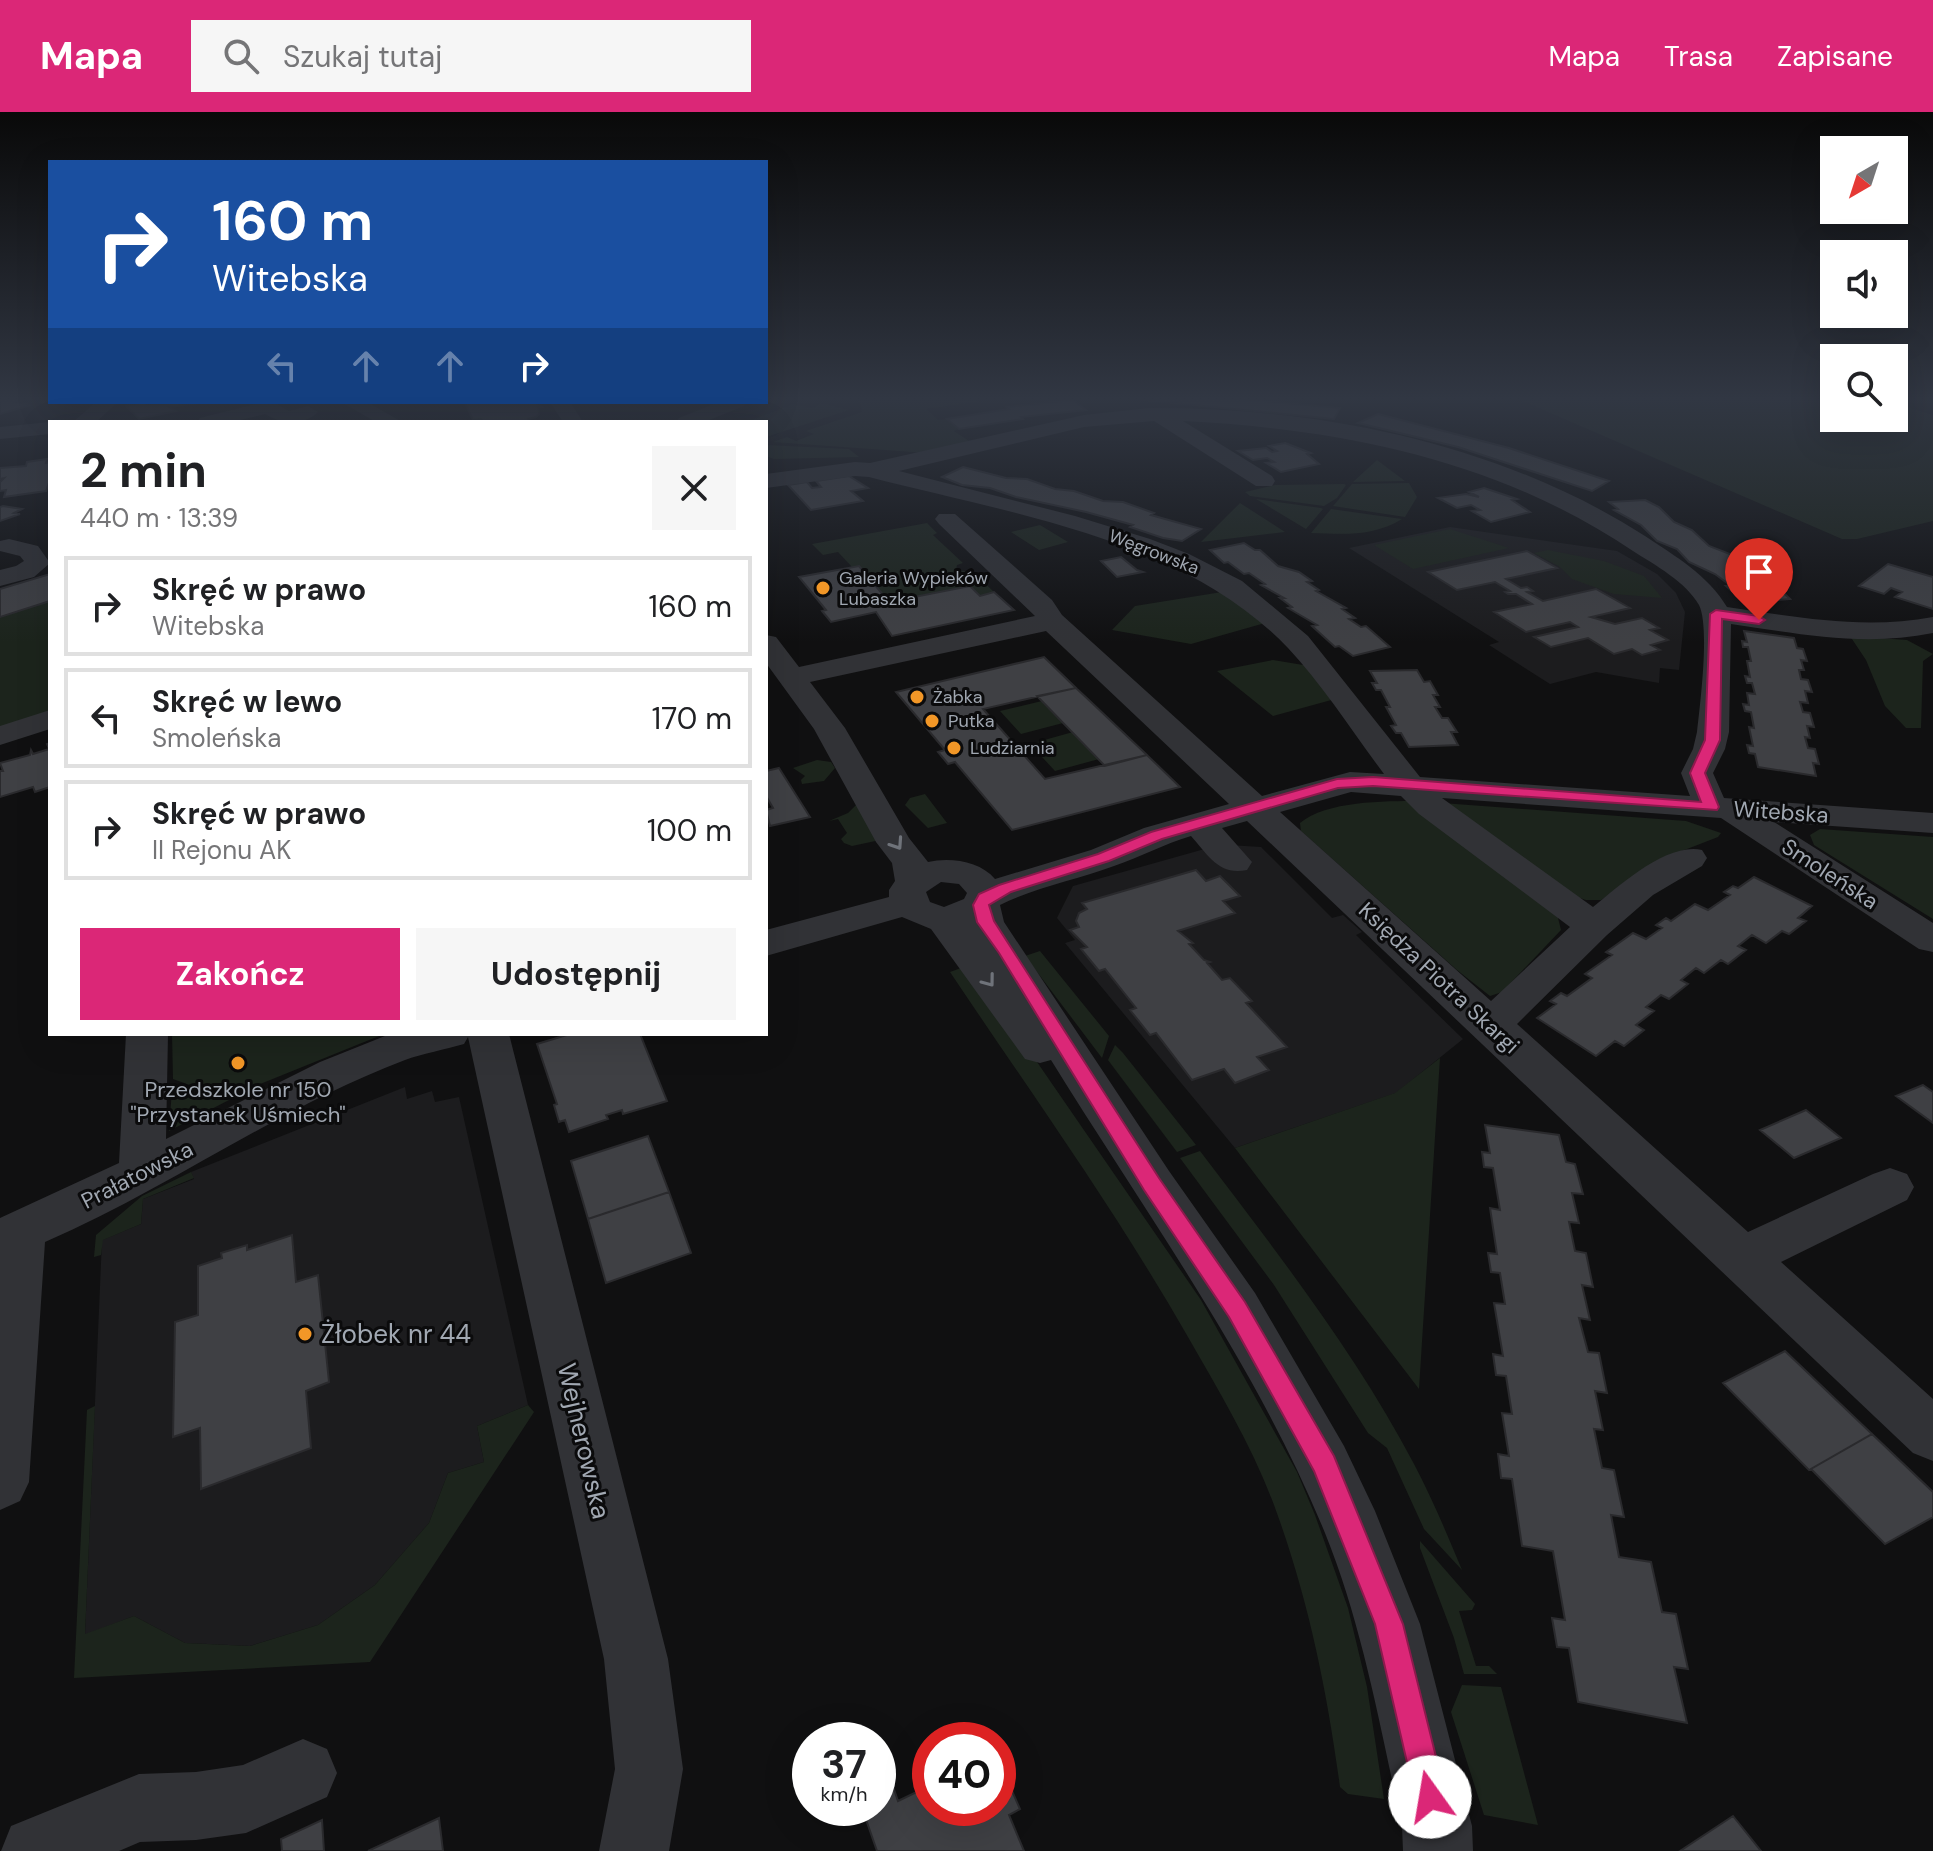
<!DOCTYPE html>
<html lang="pl">
<meta charset="utf-8">
<style>
:root{--surface:#fff;--page:#f6f6f6;--text:#202124;--muted:#757577;--line:#e0e0e0;--accent:#db2777}
body{margin:0;font-family:"DM Sans",sans-serif;background:var(--page);color:var(--text);height:100vh;display:flex;flex-direction:column;font-size:30px;white-space:nowrap}
*{box-sizing:border-box;margin:0}
p{font-size:26px;color:var(--muted)}
.icon{flex:none;width:44px;height:44px;fill:none;stroke:currentColor;stroke-width:2;stroke-linecap:round;stroke-linejoin:round}
.map{position:relative;flex:1;overflow:hidden}
.side{position:absolute;left:48px;top:308px;width:720px;height:616px;display:flex;flex-direction:column;background:var(--surface);border-radius:0px;box-shadow:0 8px 32px #0002}
.side>*{flex:none}
.hud{position:absolute;left:48px;top:48px;width:720px;height:244px;border-radius:0px;box-shadow:0 8px 32px #0002;background:#1a4fa0;color:#fff;overflow:hidden}
.needle{width:52px;rotate:219deg}
.fabs{position:absolute;left:1820px;top:24px;display:grid;gap:16px}
.fabs a{display:grid;place-items:center;width:88px;height:88px;border-radius:0px;background:var(--surface);box-shadow:0 8px 32px #0002;font-size:40px}
.speed{position:absolute;left:792px;top:1610px;display:flex;gap:16px;font-size:40px;font-weight:700;text-align:center}
.speed>*{display:grid;place-content:center;width:104px;height:104px;border-radius:50%;background:var(--surface);box-shadow:0 8px 32px #0002;line-height:1}
.speed small{font-size:20px;font-weight:400}
.speed .limit{border:12px solid #d22;background:#fff;color:#111}
.pin{position:absolute;display:grid;place-items:center;width:68px;height:68px;color:#fff;margin:-82px -34px;border-radius:50% 50% 50% 0;rotate:-45deg;box-shadow:0 0 8px #0007}
.pin .icon{rotate:45deg}
.me{position:absolute;width:88px;margin:-44px;rotate:347deg;stroke-linejoin:round;filter:drop-shadow(0 0 6px #0008)}
.turn{display:flex;align-items:center;gap:28px;height:168px;padding:0 32px;font-size:36px}
.turn .icon{width:104px;height:104px;stroke-width:2.5}
.turn b{display:block;font-size:56px;line-height:68px}
.lanes{display:flex;align-items:center;height:76px;padding:0 32px;background:#0003;justify-content:center;gap:40px;direction:ltr}
.lanes .off{opacity:.35}
.round{display:grid;place-items:center;flex:none;width:84px;height:84px;border-radius:0px;background:var(--page)}
.headline{display:flex;align-items:center;justify-content:space-between;height:136px;padding:0 32px}
h1{font-size:48px;font-weight:700;line-height:60px}
.button{display:flex;gap:16px;margin-top:auto;padding:16px 32px}
.button a{flex:1;height:92px;border-radius:0px;background:var(--accent);color:#fff;font-size:32px;font-weight:700;line-height:92px;text-align:center}
.button a+a{background:var(--page);color:var(--text)}
ul{padding:0;list-style:none}
li{display:flex;align-items:center;gap:24px;height:100px;margin:0 16px 12px;padding:0 16px;border:4px solid var(--line);border-radius:0px}
li div{flex:1}
li b{display:block;font-size:30px}
li em{font-style:normal}
header{display:flex;align-items:center;gap:48px;box-sizing:border-box;height:112px;padding:0 40px;background:var(--accent);color:#fff}
header strong{font-size:38px}
nav{display:flex;gap:44px;margin-inline-start:auto;font-size:28px}
.search{width:560px;height:72px;background:var(--page);display:flex;align-items:center;gap:20px;box-sizing:border-box;padding:0 28px;border-radius:0px;color:var(--muted);font-size:30px}
.map>svg:first-child{display:block}
.built{fill:#1c1c1e}
.green{fill:#1c241c}
.building{fill:#3f4044;stroke:#2a2a2d;stroke-width:2}
.lines{fill:none;stroke-linecap:round;stroke-linejoin:round}
.minor{fill:#313236;fill-rule:evenodd}
.oneway{stroke:#6f737a}
.route{fill:#db2777;stroke:#8e194d;stroke-width:2}
.poi-dot{fill:#f29727;stroke:#0b0b0c;stroke-width:3}
.labels{text-anchor:middle;dominant-baseline:central;stroke-width:6;stroke-linejoin:round;paint-order:stroke}
.far-street-label{font-size:18px;fill:#a1a8b2;stroke:#0b0b0c}
.far-poi-label{font-size:18px;fill:#a1a8b2;stroke:#0b0b0c;text-anchor:start}
.street-label{font-size:22px;fill:#a1a8b2;stroke:#0b0b0c}
.poi-label{font-size:22px;fill:#a1a8b2;stroke:#0b0b0c}
.near-poi-label{font-size:26px;fill:#a1a8b2;stroke:#0b0b0c;text-anchor:start}
.near-street-label{font-size:26px;fill:#a1a8b2;stroke:#0b0b0c}
</style>
<header>
<strong>Mapa</strong>
<div class="search"><svg class="icon" aria-label="search" viewBox="0 0 24 24"><circle cx="10" cy="10" r="6"/><path d="M15 15l6 6"/></svg>Szukaj tutaj</div>
<nav><a>Mapa</a><a>Trasa</a><a>Zapisane</a></nav>
</header>
<div class="map">
<svg width="1933" height="1739" viewBox="0 0 1933 1739">
<rect width="100%" height="100%" fill="#101011"/>
<!-- built -->
<path class="built" d="M1450,415L1617,439L1657,462L1676,481L1685,500L1679,558L1660,556L1659,571L1596,560L1550,572L1489,533L1499,530L1349,436Z
M1229,733L1261,735L1332,806L1343,803L1362,820L1356,823L1463,927L1396,981L1235,1036L1065,831L1075,828L1057,806L1073,774L1201,738Z
M405,975L407,987L432,979L435,990L459,985L528,1293L477,1314L484,1350L448,1361L429,1411L375,1473L318,1513L250,1534L185,1531L134,1504L85,1523L102,1128L141,1112L143,1087L194,1067L191,1060Z"/>
<!-- green -->
<path class="green" d="M856,287H995L926,297L938,308L947,307L959,317L954,319L972,331L927,341L773,330L787,325L796,329L814,322L806,319L862,300L860,290L853,288Z
M1518,287H1834V306H1894V291L1933,303V409L1857,427H1842Z
M821,291L849,298L766,325V310H747L793,292L813,296Z
M766,333L849,337L859,345L774,347L766,344Z
M1377,348L1405,369L1353,370Z
M1409,371L1417,385L1405,405L1333,394L1352,372Z
M1275,373L1344,372L1346,373L1337,386L1324,394L1250,384L1245,380Z
M1256,387L1321,396L1323,397L1306,417Z
M1240,391L1285,420L1201,430Z
M1331,397L1402,407C1373,425 1344,422 1311,421Z
M927,411L937,421L933,423L963,451L957,453L956,458L973,460L994,480L980,484L970,474L889,490L859,454L852,455L838,440L823,443L812,432Z
M1040,413L1068,430L1039,438L1011,420Z
M1450,417L1509,436L1413,457L1374,433Z
M1548,438L1604,449L1644,464L1662,486L1614,482L1572,467L1560,455L1534,441Z
M1222,480L1265,511L1191,532L1112,518L1135,494Z
M50,489V601L0,618V505Z
M1850,524L1907,528L1933,542L1923,549L1921,616H1906L1885,594L1866,548Z
M1273,548L1309,554L1335,587L1273,604L1217,559Z
M1042,589L1052,599L1091,590L1132,629L1091,639L1099,647L1055,659L1030,632L1073,620L1063,611L1021,622L1000,599Z
M817,648L831,650L835,656L824,669L802,672L801,668L805,664L793,656Z
M925,682L947,711L928,716L905,693L910,686Z
M1418,689L1557,802L1561,818L1502,880L1490,884L1457,858L1301,719L1300,711C1326,689 1385,689 1418,689Z
M1442,691L1686,709L1721,721L1718,725L1669,744L1601,788H1586L1565,781Z
M857,692L880,728L852,734L844,731L841,727L847,721L838,707L829,709L848,701Z
M1820,717L1933,725V807L1814,733L1810,723Z
M1040,839L1109,924L1102,946L1025,844Z
M961,856L1026,934L1201,1188L1297,1360L1315,1403L1348,1496L1367,1575L1384,1687L1348,1682L1340,1675C1327,1578 1308,1485 1274,1393C1252,1334 1219,1279 1188,1225C1116,1099 1031,981 950,860Z
M172,922H384L243,979L198,976L173,967Z
M1115,933L1123,941L1196,1033L1177,1040L1108,948Z
M1440,946L1419,1277L1235,1036L1395,981Z
M172,977L200,985L229,988L169,1019Z
M1200,1039C1276,1139 1355,1240 1414,1352C1432,1386 1447,1422 1462,1458L1424,1417L1387,1336L1368,1321L1274,1173L1180,1046Z
M191,1060L194,1066L143,1087L141,1112L103,1128L101,1143L94,1145L96,1123L142,1084Z
M528,1293L534,1300L370,1550L74,1566L87,1298L95,1294L85,1522L134,1504L185,1531L250,1534L318,1513L375,1473L429,1411L448,1361L484,1350L477,1314Z
M1420,1429L1475,1492L1472,1498L1459,1499L1476,1554H1489L1497,1562H1464L1454,1526L1420,1436Z
M1462,1573L1501,1575L1538,1713L1484,1703L1451,1600Z"/>
<!-- building -->
<path class="building" d="M0,287H25L17,290L31,293L0,302Z
M1134,287H1240L1340,296L1334,307Z
M1073,288L1086,298L1021,305L1023,307L959,317L947,307L1009,297L1007,295Z
M143,290L147,292L205,290L169,295L176,299L139,307L126,294Z
M476,290H534L542,295H538L539,302L536,305L528,307L529,310H483L481,307L473,308L465,291Z
M1378,302L1509,336L1609,369L1592,379L1458,335L1358,311Z
M1285,331L1311,341L1307,342L1319,352L1281,360L1266,351L1274,350L1267,346L1253,348L1238,339L1266,336L1272,340L1277,339L1269,334Z
M47,347L46,351L50,350V368L46,379L4,385L6,378L0,379V370L4,366L0,367V356L26,354L27,350Z
M963,355L1006,366L1027,367L1055,377L1074,379L1103,389L1123,390L1154,401L1151,403L1201,417L1182,429L1163,426L1130,415L1133,413L1086,400L1016,385L990,376L962,373L942,365Z
M849,364L868,376L851,379L863,389L811,398L788,373L807,370L812,376L821,375L816,369Z
M1484,376L1517,387L1512,388L1530,400L1491,410L1472,399L1480,398L1471,393L1457,396L1438,386L1466,382L1479,385L1469,380Z
M1645,388L1659,395L1674,410L1692,418L1709,434L1730,442L1748,459L1769,467L1790,487L1750,490L1733,480L1726,474H1731L1715,462L1689,450L1677,437L1657,429L1641,413L1614,398L1618,397L1609,390Z
M3,394L22,397L14,401L20,402L0,409V395Z
M1244,431L1255,438H1260L1278,454L1299,460L1312,469L1307,470L1319,478L1316,479L1346,496L1342,497L1355,506L1349,507L1361,515L1366,514L1390,535L1353,544L1339,534L1335,535L1312,514L1317,513L1288,496L1292,495L1280,486H1284L1261,473L1265,472L1249,461L1244,462L1228,450L1224,451L1210,438Z
M1527,439L1557,456L1506,467L1521,476L1527,475L1533,479L1527,480L1543,489L1596,477L1630,496L1591,505L1615,512L1642,506L1659,516L1650,518L1668,528L1651,533L1660,538L1642,543L1632,537L1614,542L1588,526L1551,535L1534,525L1578,515L1570,510L1526,520L1494,500L1532,492L1516,482H1508L1505,480L1510,479L1495,470L1457,478L1428,460Z
M1121,445L1137,458L1143,460L1117,465L1101,449Z
M1888,452L1933,465V497L1895,485L1902,480L1891,476L1884,482L1859,474Z
M859,454L889,490L970,474L980,484L994,480L1014,498L892,524L876,500L831,510L822,499L826,498L799,465Z
M50,462V489L0,505V477Z
M1744,519L1794,526L1797,536L1803,537L1807,549L1801,548L1804,558H1799L1801,567L1808,568L1812,580L1805,579L1808,591L1800,590L1803,600L1810,601L1814,615L1807,614L1810,626L1805,625L1808,636L1815,637L1819,652L1813,651L1816,664L1758,655L1755,642L1749,641L1747,633L1753,634L1749,615L1754,616L1751,600L1745,599L1743,592L1749,593L1747,581L1755,582L1752,571H1747L1745,564L1750,565L1747,549H1751L1748,535H1743L1742,529L1747,530Z
M1044,545L1076,576L983,597L1045,667L1147,643L1180,675L1012,718L955,650L948,652L938,640L945,638L896,580Z
M1417,558L1424,570L1430,569L1438,583H1433L1440,595H1435L1442,606H1448L1457,620H1451L1458,633L1409,635L1401,621H1396L1391,614L1396,613L1386,595H1390L1381,578H1376L1372,571H1377L1370,559Z
M1076,576L1091,590L1147,643L1105,654L1037,584Z
M50,631V675L35,680L33,675L0,685V659H3L0,651L30,643L31,638L33,642L49,637L47,632Z
M779,656L810,705L770,714L766,698L773,696L766,684V659Z
M1196,758L1206,769L1220,764L1240,784L1223,789L1235,801L1178,819L1193,831L1189,832L1204,848L1210,850L1207,851L1222,868L1230,866L1252,889L1246,891L1287,935L1257,945L1269,958L1235,971L1224,957L1192,968L1156,921L1150,923L1130,898L1136,896L1105,857L1099,859L1081,837L1087,835L1070,818L1079,815L1076,809L1079,801L1087,797L1082,791Z
M1754,765L1812,794L1798,806L1806,809L1789,822L1782,819L1766,831L1752,823L1738,834L1746,838L1728,852L1721,848L1704,861L1696,856L1681,868L1688,872L1669,887L1661,883L1646,895L1654,899L1636,913L1644,918L1624,934L1615,929L1596,944L1537,906L1556,892L1550,889L1561,881L1567,884L1592,866L1585,862L1612,843L1606,840L1616,833L1633,821L1646,827L1662,816L1656,813L1666,806L1671,809L1695,792L1708,798L1730,783L1724,780L1733,774L1738,776Z
M570,922H640L667,989L623,1002L622,998L606,1003L608,1007L569,1020L565,1008L559,1010L554,993L557,992L537,932Z
M1923,973L1933,980V1011L1896,984Z
M1806,998L1841,1026L1794,1046L1760,1018Z
M1485,1013L1559,1023L1566,1050L1575,1052L1583,1082L1572,1081L1579,1111L1569,1110L1575,1139L1586,1141L1593,1175L1582,1173L1590,1208L1579,1206L1588,1240L1599,1241L1607,1281L1595,1279L1603,1318L1594,1317L1602,1356L1614,1358L1624,1405L1611,1403L1619,1445L1651,1450L1662,1500L1676,1502L1688,1557L1674,1555L1687,1611L1578,1590L1569,1536L1557,1535L1552,1506L1565,1508L1553,1439L1522,1434L1512,1367L1501,1366L1498,1342L1509,1344L1502,1301L1512,1302L1506,1264L1496,1263L1493,1242L1503,1244L1494,1191L1505,1192L1500,1161L1491,1160L1488,1141L1497,1142L1490,1096L1500,1098L1493,1056L1484,1055L1482,1040L1490,1041Z
M648,1024L669,1080L588,1107L571,1049Z
M669,1080L691,1141L606,1171L588,1107Z
M292,1123L296,1170L318,1163L329,1270L306,1279L311,1336L201,1377L200,1316L173,1325L175,1210L198,1203V1154L222,1146L221,1141L247,1133V1138Z
M1785,1239L1872,1322L1809,1358L1723,1271Z
M1872,1322L1933,1380V1405L1885,1432L1811,1357Z
M998,1647L1020,1697L1009,1703L1024,1739H877L862,1696H878V1651L884,1648L898,1689L925,1676L915,1650L921,1648L930,1671V1696H998Z
M1733,1704L1761,1739H1680Z
M439,1706L443,1739H368Z
M322,1708L324,1739H282L281,1727Z"/>
<g class="lines">
<!-- minor -->
<path class="minor" d="M96,290H118L96,310H73Z
M264,290L275,291L289,299L308,294L318,300C304,314 281,312 265,302L232,310H197L200,306Z
M341,290H367L402,310H376Z
M550,290H570L583,310H563Z
M719,290H747L744,294L704,310H676L679,306Z
M1149,296C1319,295 1500,331 1645,424C1675,444 1708,463 1727,495C1796,505 1863,518 1933,505V521C1864,535 1799,522 1731,512L1729,620L1725,637L1713,661L1724,686L1933,701V721L1774,710L1933,811V840L1919,837L1721,706L1442,686L1593,795C1619,774 1667,730 1702,738L1707,746L1702,754L1653,783L1607,823L1517,912L1748,1120L1873,1062L1890,1056L1907,1062L1914,1075L1907,1088L1781,1150L1933,1287V1349L1913,1341L1247,709L1222,716L1252,750L1247,758C1219,764 1208,743 1191,724C1164,732 1140,745 1114,754C1076,768 1036,775 1000,793L1004,810L1169,1059L1255,1181L1344,1334L1375,1399L1420,1512L1472,1714L1473,1739H1403L1402,1714C1380,1615 1363,1515 1325,1421C1256,1252 1146,1102 1051,948L1040,951L1025,947L931,817L902,805L766,844V818L889,785V778L895,769L892,751L876,730L814,617L766,551V523L776,525L799,555L1035,504L939,412L935,407L939,402H955L1052,488L1062,503L1262,684L1350,660L1384,662C1354,622 1322,572 1288,536C1183,426 1011,402 869,365L855,364L766,376V362L855,350L870,351L1084,303ZM1154,309L1256,374H1272L1275,369L1272,364L1183,309C1343,317 1498,348 1633,439C1655,453 1686,470 1699,493C1710,515 1700,593 1697,620L1693,637L1681,661L1690,684L1420,665L1308,524L1242,469L1189,442L1150,427L1075,404L899,359L1084,315ZM1046,519L1229,692L1144,716L1091,738L995,767C980,749 950,745 928,750L909,726L845,616L810,570ZM1351,680L1401,684L1419,702L1570,815L1491,889L1280,700ZM941,770L959,772L967,781L964,787L944,795L930,790L926,780Z
M50,310V322L0,327V315Z
M9,427L38,434L50,451L34,465L0,474V458L16,454L24,449L20,444L0,439V429Z
M50,598V617L0,633V614Z
M126,922H168L166,1027L320,950L385,924L509,922L668,1547L683,1657L669,1739H599L615,1657L604,1547L468,925L464,932C444,938 424,941 405,948C278,996 168,1077 45,1130L29,1370L20,1389L0,1398V1106L119,1051Z
M303,1627L327,1637L337,1661L327,1685L246,1721L196,1728L140,1730L119,1739H1L11,1714L139,1662L196,1660L243,1653Z"/>
</g>
<!-- one-way arrows -->
<defs><path id="oneway-chevron" d="M-2-3.5L2.5 0L-2 3.5" fill="none" stroke-width="1.6" stroke-linecap="round" stroke-linejoin="round" transform="scale(2)"/></defs>
<g class="oneway">
<use href="#oneway-chevron" transform="translate(897 732) rotate(56)"/>
<use href="#oneway-chevron" transform="translate(989 869) rotate(53)"/>
</g>
<!-- sky -->
<linearGradient id="sky" x2="0" y2="1"><stop stop-color="#090909"/><stop offset="0.54" stop-color="#313743"/><stop offset="1" stop-color="#313743" stop-opacity="0"/></linearGradient>
<rect width="1933" height="530" fill="url(#sky)"/>
<!-- route -->
<path class="route" d="M1716,498L1759,504L1765,508L1759,512L1722,507L1720,628L1705,661L1719,695L1717,698L1373,674L1338,676L1162,727L1109,749L1011,780L989,793L994,809L1159,1066L1245,1190L1334,1344L1403,1512L1446,1685L1441,1696L1430,1700L1419,1696L1415,1685L1375,1512L1314,1359L1229,1205L1144,1078L999,841L977,810L973,793L979,782L999,773L1098,742L1151,720L1337,667L1373,665L1701,690L1690,661L1705,628L1710,502Z"/>
<!-- markers -->
<g class="poi-dot">
<circle cx="823" cy="476" r="8"/>
<circle cx="917" cy="585" r="8"/>
<circle cx="932" cy="609" r="8"/>
<circle cx="954" cy="636" r="8"/>
<circle cx="238" cy="951" r="8"/>
<circle cx="305" cy="1222" r="8"/>
</g>
<g class="labels">
<!-- far-street labels -->
<g class="far-street-label">
<text transform="translate(1154 440) rotate(21)">Węgrowska</text>
</g>
<!-- far-poi labels -->
<g class="far-poi-label">
<text x="839" y="466">Galeria Wypieków<tspan x="839" dy="21">Lubaszka</tspan></text>
<text x="933" y="585">Żabka</text>
<text x="948" y="609">Putka</text>
<text x="970" y="636">Ludziarnia</text>
</g>
<!-- street labels -->
<g class="street-label">
<text transform="translate(1781 700) rotate(4)">Witebska</text>
<text transform="translate(1830 762) rotate(33)">Smoleńska</text>
<text transform="translate(1439 866) rotate(43)">Księdza Piotra Skargi</text>
<text transform="translate(137 1063) rotate(-27)">Prałatowska</text>
</g>
<!-- poi labels -->
<g class="poi-label">
<text x="238" y="977">Przedszkole nr 150<tspan x="238" dy="25">"Przystanek Uśmiech"</tspan></text>
</g>
<!-- near-poi labels -->
<g class="near-poi-label">
<text x="321" y="1222">Żłobek nr 44</text>
</g>
<!-- near-street labels -->
<g class="near-street-label">
<text transform="translate(584 1329) rotate(77)">Wejherowska</text>
</g>
</g>
</svg>
<div class="fabs">
<a><svg class="needle" viewBox="-14 -14 28 28"><path d="M0-13l5 13h-10z" fill="#e53935"/><path d="M0 13l5-13h-10z" fill="#757577"/></svg></a>
<a><svg class="icon" aria-label="sound" viewBox="0 0 24 24"><path d="M4 9h4l5-4v14l-5-4H4zM17 9q2 3 0 6"/></svg></a>
<a><svg class="icon" aria-label="search" viewBox="0 0 24 24"><circle cx="10" cy="10" r="6"/><path d="M15 15l6 6"/></svg></a>
</div>
<div class="speed"><div>37<small>km/h</small></div><div class="limit">40</div></div>
<div class="pin" style="left:1759px;top:508px;background:#d93025"><svg class="icon" aria-label="arrive" viewBox="0 0 24 24"><path d="M6 21V4h12l-3 4 3 4H6"/></svg></div>
<svg class="me" style="left:1430px;top:1685px" viewBox="-20 -20 40 40"><circle r="19" fill="#fff"/><path d="M0-13L10 11 0 6-10 11z" fill="#db2777"/></svg>
<div class="hud">
<div class="turn"><svg class="icon" aria-label="right" viewBox="0 0 24 24"><path d="M7 20v-9h11M14 6l5 5-5 5"/></svg><div><b>160 m</b>Witebska</div></div>
<div class="lanes"><svg class="icon off" aria-label="left" viewBox="0 0 24 24"><path d="M17 20v-9H6M10 6l-5 5 5 5"/></svg><svg class="icon off" aria-label="ahead" viewBox="0 0 24 24"><path d="M12 20V5M6 11l6-6 6 6"/></svg><svg class="icon off" aria-label="ahead" viewBox="0 0 24 24"><path d="M12 20V5M6 11l6-6 6 6"/></svg><svg class="icon" aria-label="right" viewBox="0 0 24 24"><path d="M7 20v-9h11M14 6l5 5-5 5"/></svg></div>
</div>
<section class="side">
<div class="headline"><div><h1>2 min</h1><p>440 m · 13:39</p></div><a class="round"><svg class="icon" aria-label="close" viewBox="0 0 24 24"><path d="M6 6l12 12M18 6L6 18"/></svg></a></div>
<ul>
<li><svg class="icon" aria-label="right" viewBox="0 0 24 24"><path d="M7 20v-9h11M14 6l5 5-5 5"/></svg><div><b>Skręć w prawo</b><p>Witebska</p></div><em>160 m</em></li>
<li><svg class="icon" aria-label="left" viewBox="0 0 24 24"><path d="M17 20v-9H6M10 6l-5 5 5 5"/></svg><div><b>Skręć w lewo</b><p>Smoleńska</p></div><em>170 m</em></li>
<li><svg class="icon" aria-label="right" viewBox="0 0 24 24"><path d="M7 20v-9h11M14 6l5 5-5 5"/></svg><div><b>Skręć w prawo</b><p>II Rejonu AK</p></div><em>100 m</em></li>
</ul>
<div class="button"><a>Zakończ</a><a>Udostępnij</a></div>
</section>
</div>
